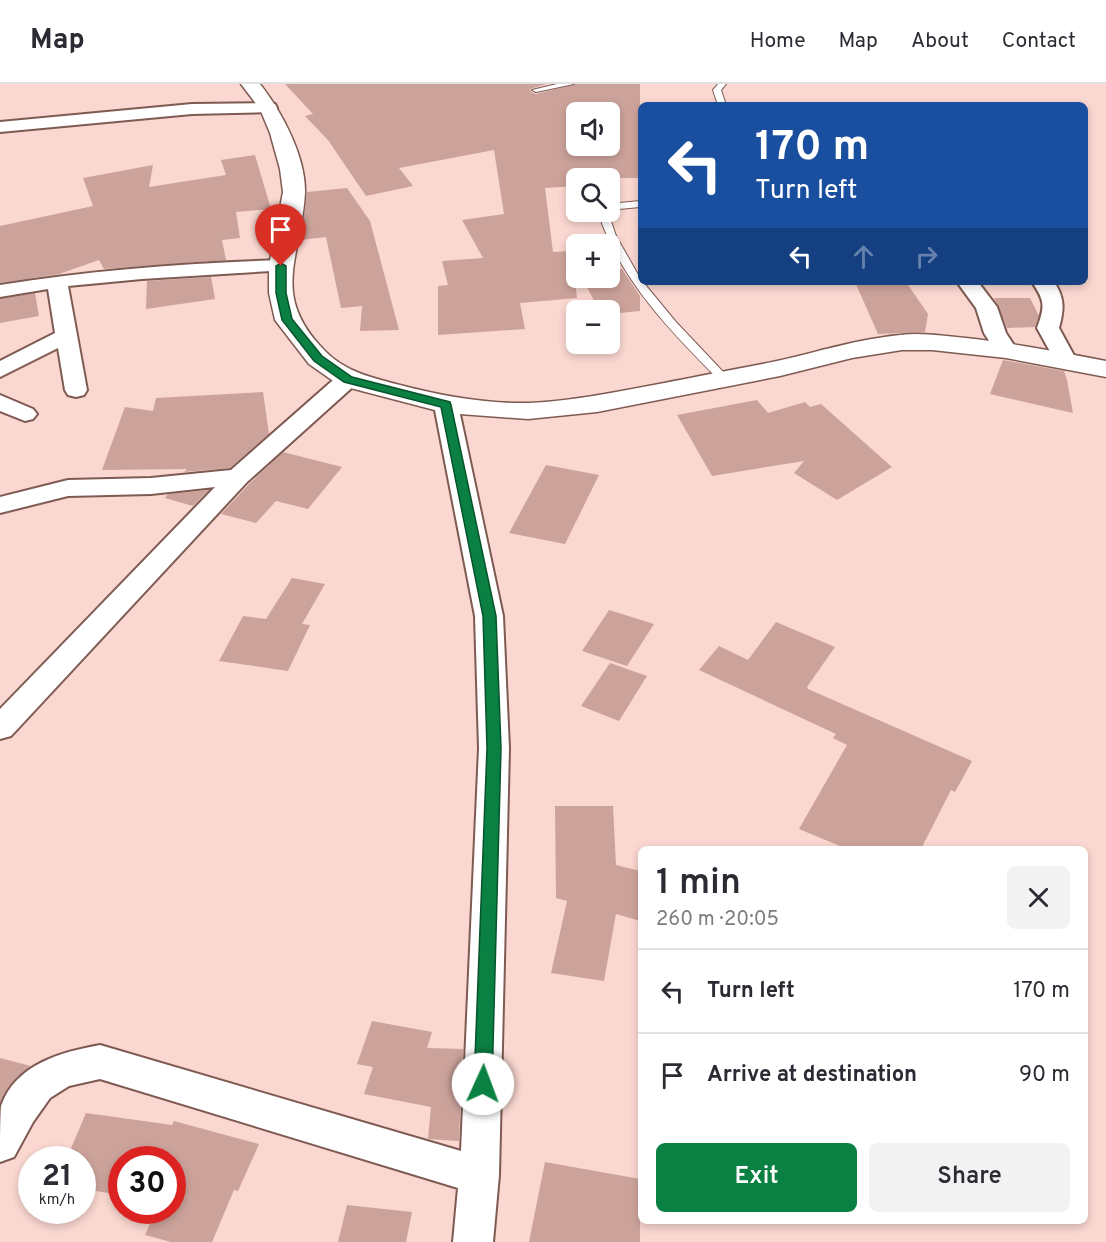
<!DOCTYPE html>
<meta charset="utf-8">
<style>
:root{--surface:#fff;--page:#f2f2f3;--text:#2b2b33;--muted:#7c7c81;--line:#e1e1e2;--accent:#0b8043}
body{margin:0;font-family:Overpass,sans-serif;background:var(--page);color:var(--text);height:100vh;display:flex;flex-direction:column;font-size:22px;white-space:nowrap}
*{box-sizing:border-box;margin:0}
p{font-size:20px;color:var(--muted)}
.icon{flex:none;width:33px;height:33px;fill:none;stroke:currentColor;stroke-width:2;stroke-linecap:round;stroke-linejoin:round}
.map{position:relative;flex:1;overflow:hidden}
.side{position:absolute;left:638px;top:762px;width:450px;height:378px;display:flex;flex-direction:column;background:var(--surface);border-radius:9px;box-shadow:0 3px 9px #0003}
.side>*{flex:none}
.guide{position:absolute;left:638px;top:18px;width:450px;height:183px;border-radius:9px;box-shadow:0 3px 9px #0003;background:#1a4fa0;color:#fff;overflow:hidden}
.controls{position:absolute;left:566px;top:18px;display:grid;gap:12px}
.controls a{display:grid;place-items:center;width:54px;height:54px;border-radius:9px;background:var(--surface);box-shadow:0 3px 9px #0003;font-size:30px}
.speed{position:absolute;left:18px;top:1062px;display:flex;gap:12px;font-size:30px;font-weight:700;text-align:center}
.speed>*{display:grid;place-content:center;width:78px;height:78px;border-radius:50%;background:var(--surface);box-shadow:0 3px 9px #0003;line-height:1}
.speed small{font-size:15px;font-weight:400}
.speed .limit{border:9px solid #d22;background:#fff;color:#111}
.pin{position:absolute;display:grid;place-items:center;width:51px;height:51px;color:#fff;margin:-62px -26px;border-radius:50% 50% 50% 0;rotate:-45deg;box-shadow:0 0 6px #0007}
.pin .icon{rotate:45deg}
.me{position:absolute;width:66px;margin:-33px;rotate:2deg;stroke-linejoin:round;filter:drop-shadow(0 0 4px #0008)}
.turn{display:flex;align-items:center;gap:21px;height:126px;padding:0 18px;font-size:27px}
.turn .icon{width:78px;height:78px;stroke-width:2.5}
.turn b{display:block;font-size:42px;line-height:51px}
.lanes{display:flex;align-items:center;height:57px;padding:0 18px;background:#0003;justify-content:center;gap:30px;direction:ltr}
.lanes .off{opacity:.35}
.round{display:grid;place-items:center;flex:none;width:63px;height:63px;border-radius:9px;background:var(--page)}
.summary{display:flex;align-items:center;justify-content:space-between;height:102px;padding:0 18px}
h1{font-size:36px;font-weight:600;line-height:45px}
.button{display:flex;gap:12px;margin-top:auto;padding:12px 18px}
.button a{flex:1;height:69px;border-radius:9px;background:var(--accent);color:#fff;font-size:24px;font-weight:600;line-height:69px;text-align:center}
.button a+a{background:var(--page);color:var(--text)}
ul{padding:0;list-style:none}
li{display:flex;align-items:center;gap:18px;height:84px;padding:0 18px;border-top:2px solid var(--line)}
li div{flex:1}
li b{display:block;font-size:22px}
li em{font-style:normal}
header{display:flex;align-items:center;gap:36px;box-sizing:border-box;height:84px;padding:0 30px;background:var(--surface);border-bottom:2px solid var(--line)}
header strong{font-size:28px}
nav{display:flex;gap:33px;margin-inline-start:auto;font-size:21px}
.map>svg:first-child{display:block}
.building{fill:#cca39b;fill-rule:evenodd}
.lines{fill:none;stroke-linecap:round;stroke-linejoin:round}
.service-casing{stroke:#7e5a52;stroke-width:2}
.minor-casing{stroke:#7e5a52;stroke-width:4}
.tertiary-casing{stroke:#7e5a52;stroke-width:3}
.service{fill:#fff;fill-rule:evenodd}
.minor{fill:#fff;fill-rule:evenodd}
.tertiary{fill:#fff;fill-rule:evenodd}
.route{fill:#0b8043;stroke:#07532c;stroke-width:1.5}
</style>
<header>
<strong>Map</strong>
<nav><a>Home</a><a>Map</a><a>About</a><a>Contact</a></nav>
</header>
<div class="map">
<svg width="1106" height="1158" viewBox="0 0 1106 1158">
<rect width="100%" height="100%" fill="#fad7d0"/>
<!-- building -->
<path class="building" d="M285,0H547L530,5L531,8L536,10L576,0H640V94H576V102L545,104L553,168L572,167L577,214L520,219L525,245L438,251V202L448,201L442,177L483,174L462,136L504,130L494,66L399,84L413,102L366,112L328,56L305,32L313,30ZM576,28H609V62H576Z
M255,71L271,125L236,128L240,154L222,156L226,176L104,185L99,176L59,190L0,199V142L93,122L83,94L153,81L149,103L226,91L221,76Z
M347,104L370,137L399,246L360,247L362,222L341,224L326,153L301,156L307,108Z
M622,185L640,212V227L620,229L618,226H599L582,194H609V186Z
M211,193L215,215L146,225L147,197Z
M855,198H906L928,230L925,248L878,250Z
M35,209L39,232L0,239V215Z
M994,214H1030L1039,232L1035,243L1007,244Z
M1003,276L1064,287L1067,296L1073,329L990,310Z
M263,308L269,350L230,384L184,388L187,385L102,386L125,323L153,327L156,314Z
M757,316L768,329L805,318L810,323L821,320L892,383L837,416L794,389L804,377L712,392L677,331Z
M283,368L342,383L308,425L276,417L256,439L221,430L249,400Z
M546,381L599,391L565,460L509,449Z
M209,406L193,422L165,414L168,410Z
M292,494L325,500L302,540L310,541L288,587L219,577L243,532L266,535Z
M609,526L654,540L627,582L582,567Z
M776,538L835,563L807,603L808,605L972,677L955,708L951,706L921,765H847L799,745L847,661L833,654L836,650L699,586L719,562L748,576Z
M610,579L647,592L619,637L581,622Z
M555,722H613L616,781L640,787V837L616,830L604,897L551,889L567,817L556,814Z
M372,937L432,948L427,964L463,965L459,1057L428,1055L431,1023L364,1010L373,983L357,980Z
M0,974L31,982L16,994L0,1019Z
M86,1029L172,1041L174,1037L259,1060L238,1107L234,1106L212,1158H171L145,1151L156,1126H172V1076H122V1111L82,1105V1076H66Z
M545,1078L640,1095V1158H529Z
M347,1121L412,1128L406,1158H338Z"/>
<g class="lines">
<!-- service casing -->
<g class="service-casing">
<path id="service" d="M557,0H574L536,8L532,6Z
M718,0H726L721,6L726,21H718L713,6Z
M640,117V123L609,126V120Z
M609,126L612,128L609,131L616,152L640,194V198H643L676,238L728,293V297H720C672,249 621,197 599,131Z"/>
</g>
<!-- minor casing -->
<g class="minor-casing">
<path id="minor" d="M269,19L275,20L277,24L275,28L192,30L0,48V38L192,20Z
M281,176L288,178L291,182L288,186L142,195L68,202L87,306L84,311L76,313L68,311L65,306L58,264L0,293V277L55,249L48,205L0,213V201C93,186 186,179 281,176Z
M957,198H978L997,223L1006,249L1017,266L1014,271L1006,273L998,271L984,249L976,224Z
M1032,198H1054C1065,214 1064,226 1059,244L1077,277L1074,282L1066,284L1058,282L1037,244C1045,222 1045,217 1032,198Z
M348,288L356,290L359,295L356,300L247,398L11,652L0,655V625L215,403L151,410L68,412L0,429V413L68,396L151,394L231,386L340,290Z
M0,311L33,325L37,330L33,335L25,337L0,327Z
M446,314L454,316L458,321L503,532L509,664L499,1091L493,1158H453L458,1104L100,995L69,1002L50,1014L33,1038L14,1073L0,1078C0,1064 0,1035 1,1022C16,980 61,968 100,961L461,1067L479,664L475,532L434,321L438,316Z"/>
</g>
<!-- tertiary casing -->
<g class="tertiary-casing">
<path id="tertiary" d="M241,0H260C282,28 306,73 305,109C301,176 269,211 326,268C346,288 373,294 400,301C442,312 486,320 529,319C573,317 616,308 659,300C698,292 738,285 777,277C818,268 858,255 900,251C922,248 944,252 966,254C1013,259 1059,268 1106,277V293L1006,274L932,266H902L852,274L780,292L597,328L528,335L446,329L339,301L309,280L275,236L269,209V182L283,108L280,85L270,49L260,25Z"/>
</g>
<!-- service -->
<use href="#service" class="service"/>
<!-- minor -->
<use href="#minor" class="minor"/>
<!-- tertiary -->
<use href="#tertiary" class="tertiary"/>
</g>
<!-- route -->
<path class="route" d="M281,179L286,182V209L292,235L322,272L352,293L450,318L451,321L496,532L501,664L492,1000L489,1006L483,1008L477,1006L474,1000L487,664L483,532L441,323L344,298L314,277L282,236L276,209V182Z"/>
</svg>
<div class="controls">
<a><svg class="icon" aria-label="sound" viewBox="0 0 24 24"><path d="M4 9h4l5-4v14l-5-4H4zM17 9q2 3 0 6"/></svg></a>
<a><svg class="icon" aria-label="search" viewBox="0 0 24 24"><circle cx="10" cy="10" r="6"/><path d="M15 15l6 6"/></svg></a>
<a>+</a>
<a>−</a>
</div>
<div class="speed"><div>21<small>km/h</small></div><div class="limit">30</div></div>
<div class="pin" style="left:281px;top:182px;background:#d93025"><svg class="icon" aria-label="arrive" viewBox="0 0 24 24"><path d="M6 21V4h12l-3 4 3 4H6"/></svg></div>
<svg class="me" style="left:483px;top:1000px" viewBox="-20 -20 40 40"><circle r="19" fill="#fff"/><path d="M0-13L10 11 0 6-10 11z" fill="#0b8043"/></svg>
<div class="guide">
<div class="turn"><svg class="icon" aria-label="left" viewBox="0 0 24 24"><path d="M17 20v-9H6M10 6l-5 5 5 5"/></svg><div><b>170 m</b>Turn left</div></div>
<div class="lanes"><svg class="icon" aria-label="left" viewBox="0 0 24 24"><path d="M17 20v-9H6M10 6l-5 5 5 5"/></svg><svg class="icon off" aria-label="ahead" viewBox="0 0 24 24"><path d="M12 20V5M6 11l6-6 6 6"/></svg><svg class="icon off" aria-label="right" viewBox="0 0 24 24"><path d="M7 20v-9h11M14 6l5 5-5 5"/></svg></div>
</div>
<section class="side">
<div class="summary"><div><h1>1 min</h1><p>260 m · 20:05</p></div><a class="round"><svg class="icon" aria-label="close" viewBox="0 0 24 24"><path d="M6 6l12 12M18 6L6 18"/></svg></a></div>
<ul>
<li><svg class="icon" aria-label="left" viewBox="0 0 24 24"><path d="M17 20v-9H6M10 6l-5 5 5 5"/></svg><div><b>Turn left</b></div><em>170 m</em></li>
<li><svg class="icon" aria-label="arrive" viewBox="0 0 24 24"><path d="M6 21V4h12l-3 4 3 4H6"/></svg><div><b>Arrive at destination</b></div><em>90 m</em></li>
</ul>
<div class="button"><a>Exit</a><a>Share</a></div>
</section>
</div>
